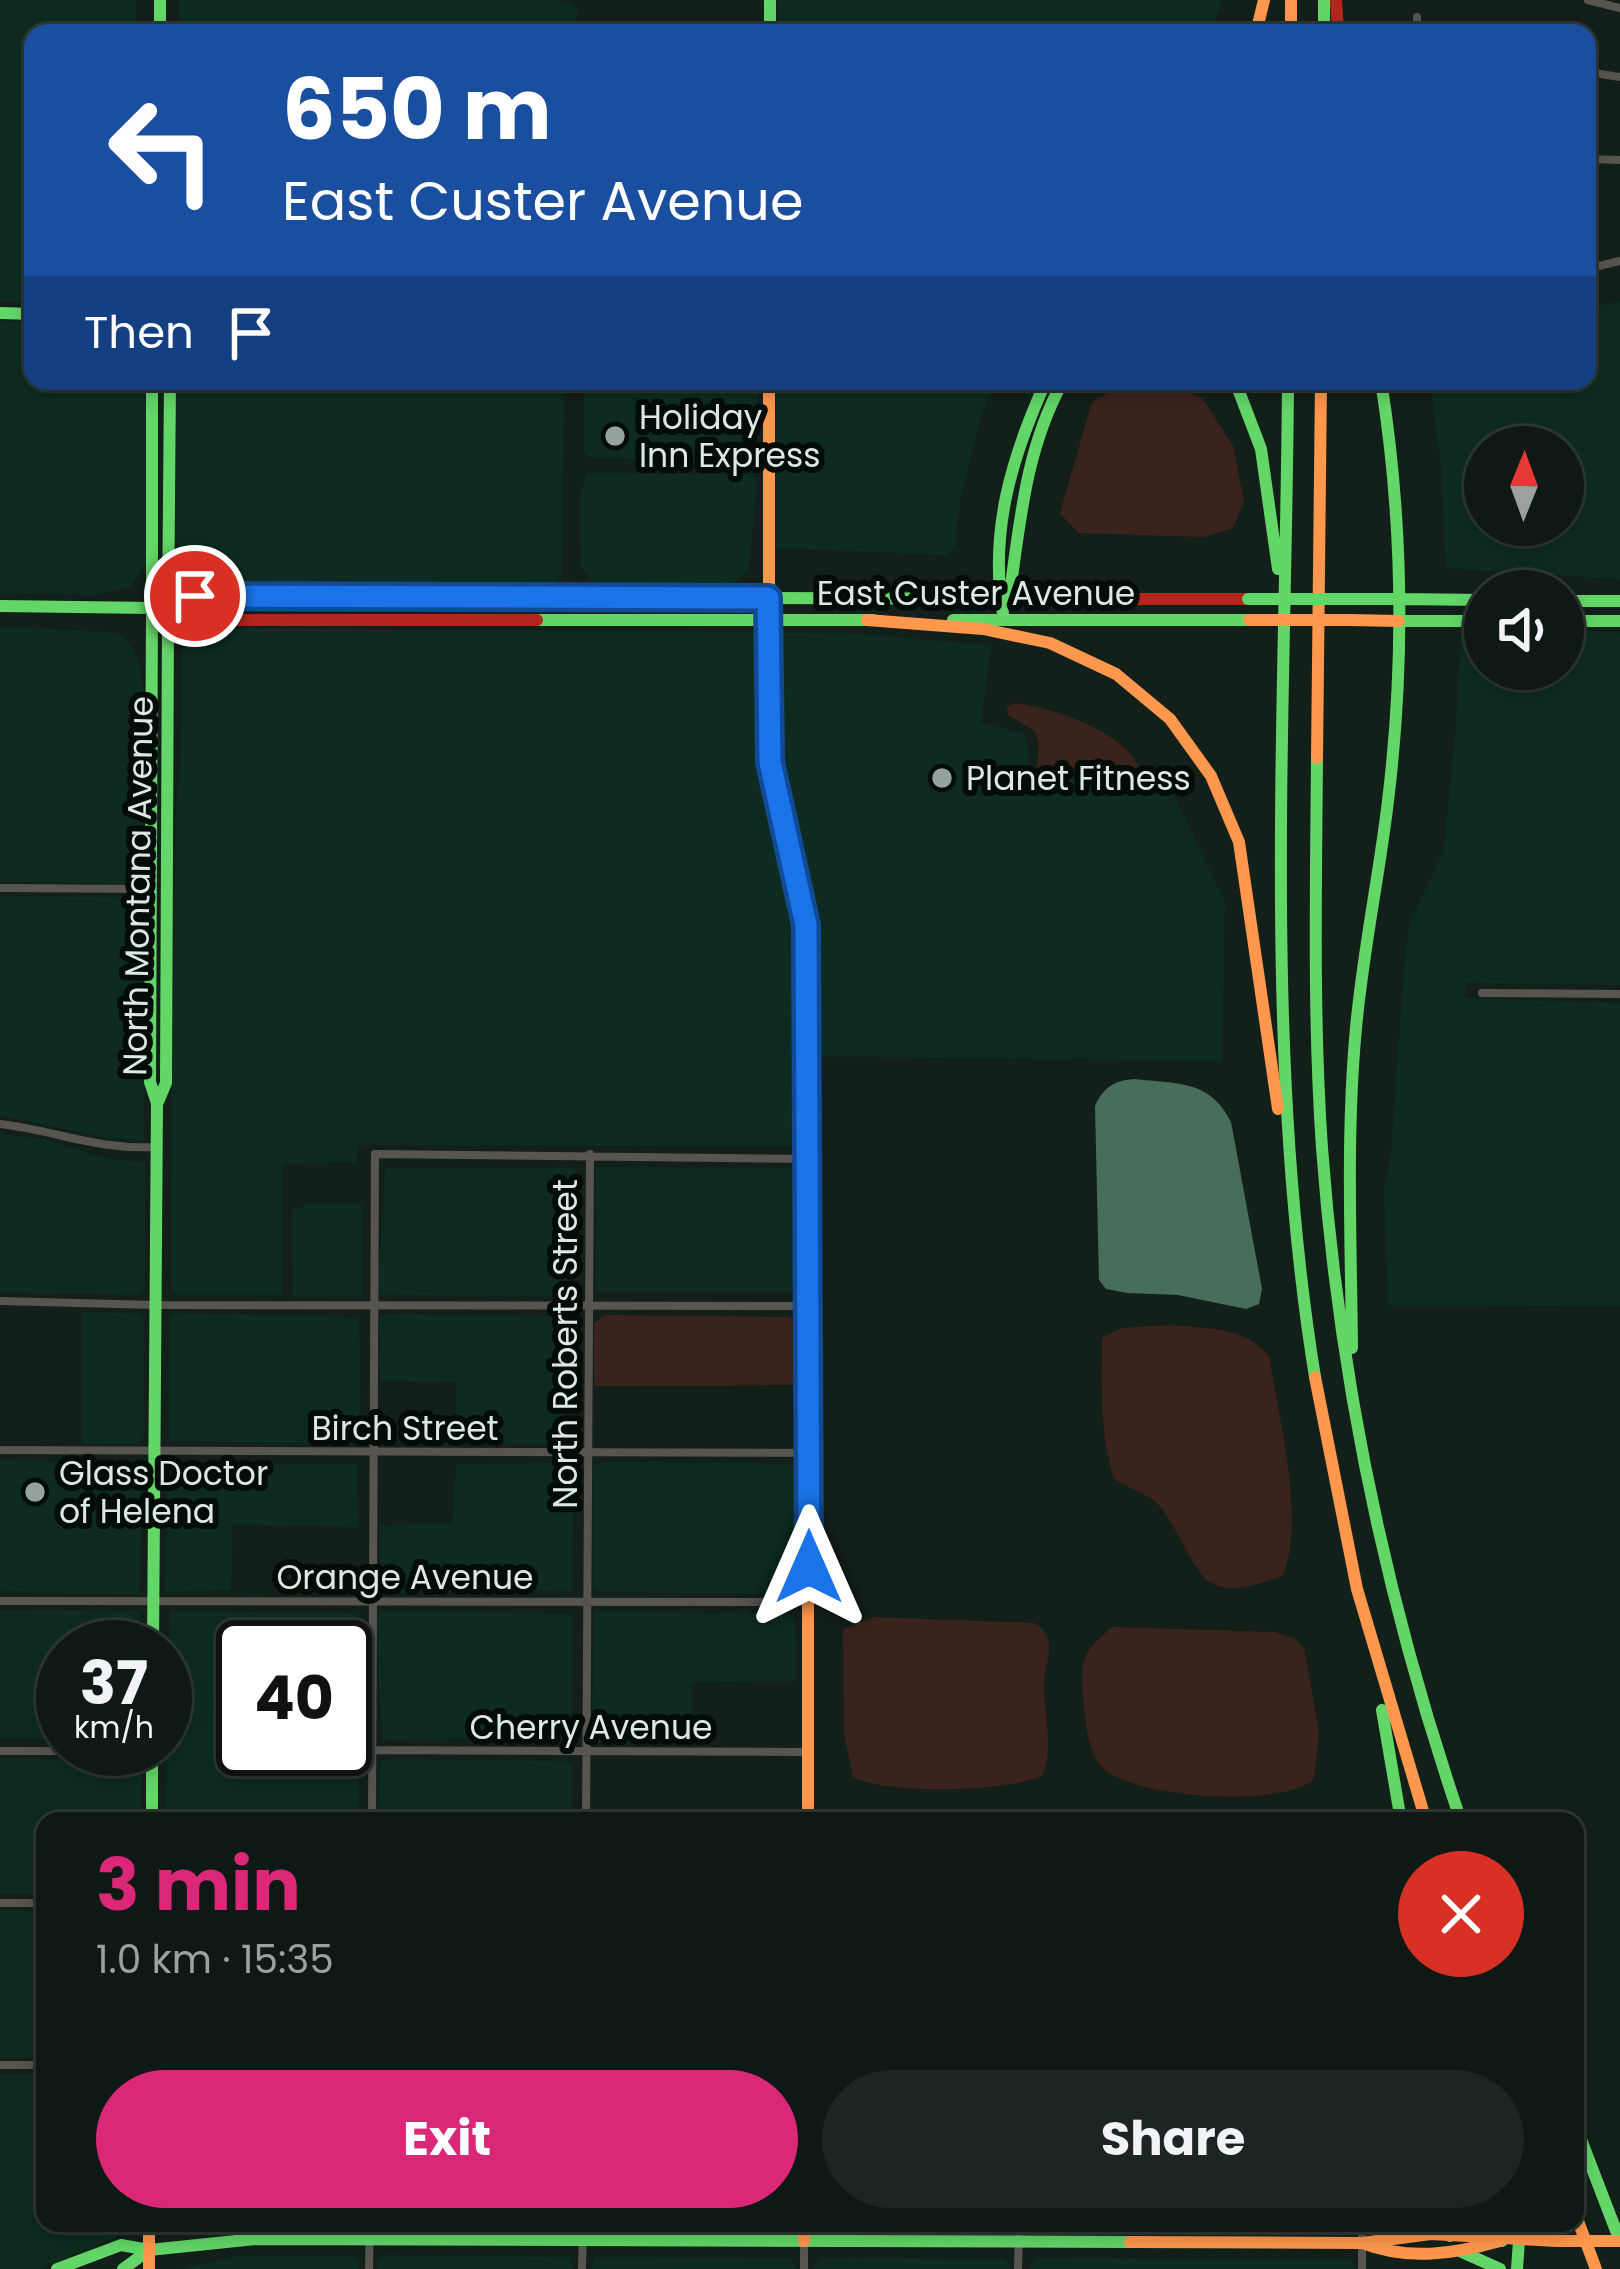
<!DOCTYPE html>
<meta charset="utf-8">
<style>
:root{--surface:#0e1814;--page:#1c2522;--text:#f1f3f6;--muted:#9ba0a0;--line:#2e3734;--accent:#db2777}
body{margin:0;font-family:Poppins,sans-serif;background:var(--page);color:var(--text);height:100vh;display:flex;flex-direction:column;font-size:45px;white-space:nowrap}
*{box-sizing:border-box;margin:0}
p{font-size:39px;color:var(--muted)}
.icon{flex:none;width:66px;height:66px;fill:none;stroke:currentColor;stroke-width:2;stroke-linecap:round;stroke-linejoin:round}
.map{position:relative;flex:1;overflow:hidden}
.details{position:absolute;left:36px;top:1812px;width:1548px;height:420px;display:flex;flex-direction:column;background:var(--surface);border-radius:24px;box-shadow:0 6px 18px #0003,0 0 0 3px var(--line)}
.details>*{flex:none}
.hud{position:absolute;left:24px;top:24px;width:1572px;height:366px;border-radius:24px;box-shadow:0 6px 18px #0003,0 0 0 3px var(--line);background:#1a4fa0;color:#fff;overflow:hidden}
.needle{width:78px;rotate:1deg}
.buttons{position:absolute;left:1464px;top:426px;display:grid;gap:24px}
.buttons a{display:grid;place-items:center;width:120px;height:120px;border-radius:50%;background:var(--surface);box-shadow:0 6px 18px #0003,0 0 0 3px var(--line);font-size:60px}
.speed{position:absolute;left:36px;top:1620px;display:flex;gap:24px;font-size:60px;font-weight:700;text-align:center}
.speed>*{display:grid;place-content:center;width:156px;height:156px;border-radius:50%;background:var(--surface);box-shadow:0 6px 18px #0003,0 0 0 3px var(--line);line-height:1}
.speed small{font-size:30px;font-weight:400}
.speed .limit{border:6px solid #111;border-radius:18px;background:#fff;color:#111}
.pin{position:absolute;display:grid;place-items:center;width:102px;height:102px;color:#fff;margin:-51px;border:6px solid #fff;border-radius:50%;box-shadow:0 3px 12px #0007}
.me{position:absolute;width:132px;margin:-66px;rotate:0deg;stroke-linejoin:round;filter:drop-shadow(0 0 9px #0008)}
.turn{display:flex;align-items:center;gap:42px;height:252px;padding:0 60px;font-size:54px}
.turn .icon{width:156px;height:156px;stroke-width:2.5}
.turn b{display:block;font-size:84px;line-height:102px}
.then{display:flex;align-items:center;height:114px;padding:0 60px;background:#0003;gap:24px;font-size:45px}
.round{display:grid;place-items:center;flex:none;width:126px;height:126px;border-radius:63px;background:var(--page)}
.overview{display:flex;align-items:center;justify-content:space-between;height:204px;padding:0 60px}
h1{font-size:72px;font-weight:700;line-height:90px;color:var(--accent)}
.cta{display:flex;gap:24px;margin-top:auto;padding:24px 60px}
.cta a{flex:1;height:138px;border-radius:72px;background:var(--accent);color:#fff;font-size:48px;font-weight:700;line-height:138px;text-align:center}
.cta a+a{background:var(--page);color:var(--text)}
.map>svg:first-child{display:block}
.built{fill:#0d2c1f;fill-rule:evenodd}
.green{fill:#3b231d}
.water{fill:#466e5b}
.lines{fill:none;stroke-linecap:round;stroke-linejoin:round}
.street{stroke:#575451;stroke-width:8}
.fast{stroke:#63d668;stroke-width:12}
.slow{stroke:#ff974d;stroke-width:12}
.jam{stroke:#b3261e;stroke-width:12}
.fast-bridge{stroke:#63d668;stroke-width:12}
.slow-bridge{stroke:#ff974d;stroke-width:12}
.route-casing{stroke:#114b97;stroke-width:30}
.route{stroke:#1a73e8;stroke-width:21}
.poi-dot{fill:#94a39b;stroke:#040c08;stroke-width:4.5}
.labels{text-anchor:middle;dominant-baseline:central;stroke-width:12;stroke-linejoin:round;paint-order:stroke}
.poi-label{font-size:33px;fill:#dae9e1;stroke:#040c08;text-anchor:start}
.street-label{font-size:33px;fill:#dae9e1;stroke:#040c08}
</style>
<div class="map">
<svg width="1620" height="2269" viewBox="0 0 1620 2269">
<rect width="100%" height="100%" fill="#13201a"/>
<!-- built -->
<path class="built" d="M0,0H136L137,33H33V303L0,302Z
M179,0H558L577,8V33H179Z
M778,0H1222L1211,33H778Z
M1620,302V579L1446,568L1441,466L1430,381H1587L1590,311L1602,304ZM1485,447H1563V525H1485Z
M0,321L33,322V381H147V563L129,588L93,595L0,593Z
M176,381H564L561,578L544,590L210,589L197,585L184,573L176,537Z
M584,381H758L756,456L750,460L589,458L584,451Z
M776,381H999L981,415L961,494L955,546L947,555L776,548Z
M586,473L753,474L757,480L749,568L735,582L712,589L597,587L581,567L580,497Z
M0,627L112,632L122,636L133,649L140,665L145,705L143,880L137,884L0,881Z
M229,628L844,633L991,645L981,723L1025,734L1032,777L1168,783L1225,902L1222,1061L794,1056V1146L358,1145L357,1163L282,1164V1292L278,1295H177L171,1287V1187L176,806L181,766L182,651L199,634Z
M1563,629L1620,633V985L1465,983V998L1620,1003V1306L1388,1305L1384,1189L1391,1155L1403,983L1409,925L1444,850L1456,728L1461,631L1485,630V669H1563Z
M0,896L145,897L144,1140L108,1138L0,1116Z
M0,1134L44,1139L103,1158L145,1162V1289L139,1295L0,1293Z
M596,1167L793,1168L797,1176L796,1292H596Z
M385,1168H575L574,1297L378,1295Z
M312,1203L362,1204V1297H293L292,1210Z
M82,1312L137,1313L144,1318V1436L138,1444H82Z
M174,1313L359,1317L361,1438L350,1444L169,1441V1317Z
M387,1314L572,1317L575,1438L563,1445L456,1442V1382L380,1381V1318Z
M0,1460L140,1462L144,1466L139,1594L0,1591Z
M613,1462L790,1464L797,1469L796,1589L793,1594L597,1592L593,1587V1472L594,1464Z
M568,1463L574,1468L572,1591L386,1593L380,1588L379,1525L453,1523L456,1464Z
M357,1464L358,1527L233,1525L231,1590L165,1592L168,1465Z
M0,1610L140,1611V1647H63V1739L0,1738Z
M170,1611L358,1613L359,1821H166ZM243,1647H345V1749H243Z
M381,1611L569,1613L573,1619L571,1738L382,1740L376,1618Z
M594,1611L791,1614L795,1620L796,1681L691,1682L693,1743H599L592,1732Z
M0,1758L136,1760L141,1764V1821H45V1895L0,1894Z
M384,1759L565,1761L572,1764V1821H378L380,1764Z
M0,1911H45V2058L0,2057Z
M0,2074H45V2223H126L116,2237L39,2269H0Z
M383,2255L568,2257L574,2269H377V2261Z
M239,2256H352L358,2259L359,2269H180Z
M596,2257L791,2258L796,2269H591Z
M821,2258L1005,2259L1011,2269H814Z
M1035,2258L1350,2260L1356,2269H1029Z"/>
<!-- green -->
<path class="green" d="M1128,381L1170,382L1203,399L1233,446L1244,501L1233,528L1204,537L1078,533L1060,513L1092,402Z
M1014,703C1051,707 1127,732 1140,770L1045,773L1037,769L1039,744L1035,731L1008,715L1007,707Z
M605,1315L790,1317L795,1323L793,1385L594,1386V1323Z
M1170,1325C1208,1329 1244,1326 1269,1356C1278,1415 1307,1524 1282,1576C1192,1609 1204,1568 1162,1509C1152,1494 1129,1490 1114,1478C1099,1435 1102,1384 1102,1338L1122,1328Z
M874,1617L1034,1623C1042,1628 1048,1634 1049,1645C1050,1657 1044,1671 1044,1683C1043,1713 1055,1749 1042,1776C1005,1792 889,1795 853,1777L844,1734L843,1629Z
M1113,1627L1275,1632L1295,1639L1304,1648L1319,1732L1314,1779C1284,1808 1132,1799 1102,1767C1087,1751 1085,1718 1083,1697C1081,1659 1082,1651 1113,1627Z"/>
<!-- water -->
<path class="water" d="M1134,1079C1176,1084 1210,1079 1231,1122L1262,1289L1259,1304L1246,1309L1178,1295L1127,1293L1106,1289L1099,1280L1095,1106C1104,1087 1113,1081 1134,1079Z"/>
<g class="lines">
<!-- street -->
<path class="street" d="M1588,0L1620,8
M1417,33V17
M1587,72L1620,77
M1587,159L1620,160
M1587,269L1620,261
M0,888L150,889
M1482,993L1620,994
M0,1124C58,1131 96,1150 157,1147
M0,1301L155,1305L808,1306
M0,1450L809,1453
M0,1601L808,1602
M372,1750L807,1752
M0,1751H152
M372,1821L375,1154L809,1159
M586,1821L590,1154
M0,1903H45
M0,2065H45
M1362,2223V2269
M369,2269L370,2223
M582,2269L583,2223
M804,2269V2241
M1018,2269L1019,2223"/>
<!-- fast -->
<path class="fast" d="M160,0V33
M770,0V33
M1324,0V33
M0,313L33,314
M1235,381L1261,449L1278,569
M1288,381C1286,710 1262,1051 1315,1377
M1009,599C1020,523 1025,450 1063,381
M1356,599H1398
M1398,599L1485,600
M1563,601H1620
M0,606L152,608V381
M152,608L168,596L1096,599
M152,608L150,1082L157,1103L153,1647
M168,619L170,381
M537,620H873
M953,620H1249
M1004,620C988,535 1011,458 1046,381
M1399,621H1485
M1563,621H1620
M1317,758C1316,887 1313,1018 1322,1148C1339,1379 1386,1602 1461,1821
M158,1102L166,1083L168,619
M1352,1348C1351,1241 1346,1134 1356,1028C1363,951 1379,877 1388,801C1405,661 1403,520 1381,381
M1382,1710L1401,1821
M152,1749V1821
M1575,2124L1620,2241
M1494,2223L1502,2241
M1450,2236L1465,2223
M1462,2252L1500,2269
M57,2269L121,2245L149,2250L256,2239L1130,2242
M123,2269L149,2250
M1517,2269L1519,2241"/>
<!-- slow -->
<path class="slow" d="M1291,0V33
M1256,33L1264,0
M769,381V748
M867,620L983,629L1050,643L1116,674L1170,719L1211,776L1239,842L1278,1109
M1350,620L1399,621
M1317,758L1321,381
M808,1357V1821
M1315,1377L1357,1589L1426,1821
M1575,2213L1596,2269
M149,2223V2269
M804,2223V2241
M1130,2242L1362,2243L1431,2234L1557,2241
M1362,2243C1408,2261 1454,2254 1500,2241"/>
<!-- jam -->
<path class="jam" d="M1336,0L1338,33
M1096,599H1248
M152,608L168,619L194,620H537
M769,748L801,910L808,971V1357"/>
<!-- fast-bridge -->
<path class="fast-bridge" d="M1248,599H1356"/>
<!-- slow-bridge -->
<path class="slow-bridge" d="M1249,620H1350
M1557,2241H1620"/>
</g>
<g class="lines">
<!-- route casing -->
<g class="route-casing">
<path id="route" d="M195,596L768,598L770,762L806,925L809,1567"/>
</g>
<!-- route -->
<use href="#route" class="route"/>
</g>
<!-- markers -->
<g class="poi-dot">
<circle cx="615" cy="436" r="12"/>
<circle cx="942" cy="778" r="12"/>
<circle cx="35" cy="1492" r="12"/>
</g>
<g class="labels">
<!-- poi labels -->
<g class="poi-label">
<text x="639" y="417">Holiday<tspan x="639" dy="38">Inn Express</tspan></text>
<text x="966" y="778">Planet Fitness</text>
<text x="59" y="1473">Glass Doctor<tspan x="59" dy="38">of Helena</tspan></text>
</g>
<!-- street labels -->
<g class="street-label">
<text x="976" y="593">East Custer Avenue</text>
<text transform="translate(138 886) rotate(-89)">North Montana Avenue</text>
<text transform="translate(565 1344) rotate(-90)">North Roberts Street</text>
<text x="405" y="1428">Birch Street</text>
<text x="405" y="1577">Orange Avenue</text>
<text x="591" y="1727">Cherry Avenue</text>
</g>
</g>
</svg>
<div class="buttons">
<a><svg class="needle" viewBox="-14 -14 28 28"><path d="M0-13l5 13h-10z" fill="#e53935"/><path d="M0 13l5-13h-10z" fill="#9ba0a0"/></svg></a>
<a><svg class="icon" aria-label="sound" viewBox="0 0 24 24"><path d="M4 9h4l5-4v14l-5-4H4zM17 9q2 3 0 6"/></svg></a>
</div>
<div class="speed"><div>37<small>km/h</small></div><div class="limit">40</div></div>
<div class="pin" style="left:195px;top:596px;background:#d93025"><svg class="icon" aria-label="arrive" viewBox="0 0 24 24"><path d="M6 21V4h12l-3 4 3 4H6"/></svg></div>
<svg class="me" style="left:809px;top:1567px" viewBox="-20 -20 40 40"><path d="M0-17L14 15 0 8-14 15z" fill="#1a73e8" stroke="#fff" stroke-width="4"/></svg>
<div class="hud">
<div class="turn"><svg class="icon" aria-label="left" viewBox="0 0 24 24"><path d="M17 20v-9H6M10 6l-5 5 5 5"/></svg><div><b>650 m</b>East Custer Avenue</div></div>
<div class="then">Then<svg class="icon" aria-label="arrive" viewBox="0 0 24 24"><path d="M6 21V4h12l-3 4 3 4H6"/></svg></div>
</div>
<section class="details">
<div class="overview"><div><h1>3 min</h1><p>1.0 km · 15:35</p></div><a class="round" style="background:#d93025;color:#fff"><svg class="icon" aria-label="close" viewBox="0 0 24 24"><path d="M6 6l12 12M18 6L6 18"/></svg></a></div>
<div class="cta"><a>Exit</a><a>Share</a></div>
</section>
</div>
